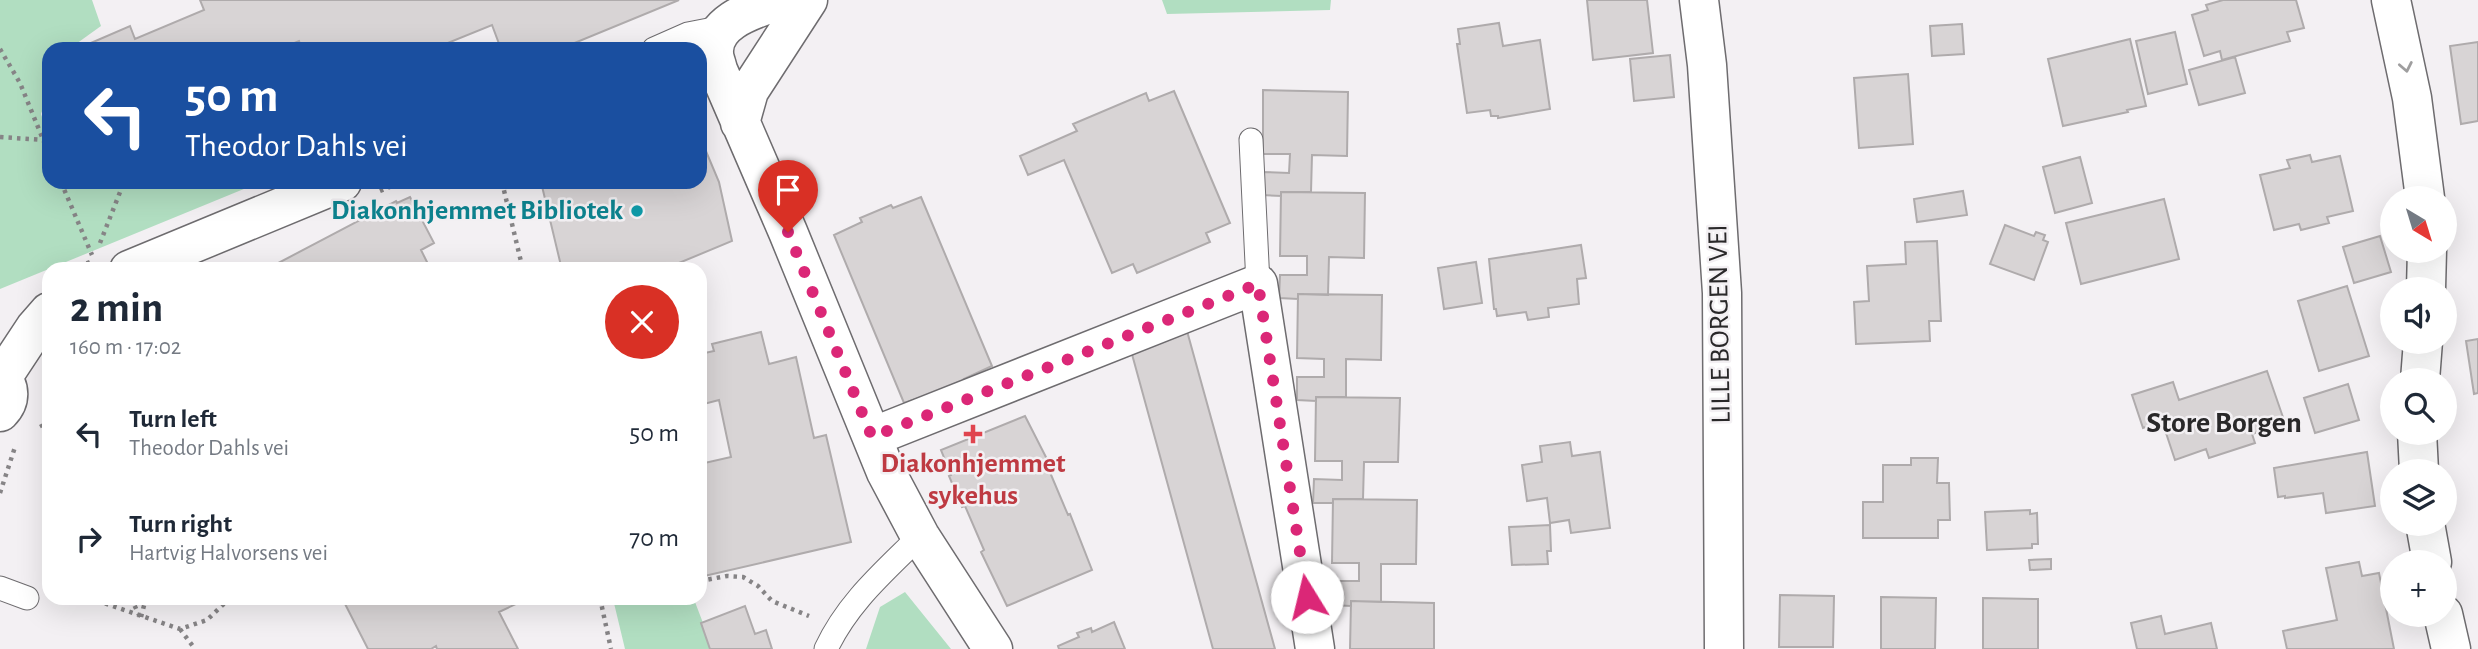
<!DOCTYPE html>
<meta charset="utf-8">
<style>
:root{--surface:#fff;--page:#f2f2f3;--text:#1f2937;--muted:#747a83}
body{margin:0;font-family:"Alegreya Sans",sans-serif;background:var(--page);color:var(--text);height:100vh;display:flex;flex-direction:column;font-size:26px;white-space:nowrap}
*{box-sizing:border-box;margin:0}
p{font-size:23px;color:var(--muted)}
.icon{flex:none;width:38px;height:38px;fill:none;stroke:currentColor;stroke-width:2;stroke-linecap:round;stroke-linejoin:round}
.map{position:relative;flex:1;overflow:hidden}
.side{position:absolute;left:42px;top:262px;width:665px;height:343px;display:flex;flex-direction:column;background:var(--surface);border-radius:21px;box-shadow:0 7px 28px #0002}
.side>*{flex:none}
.banner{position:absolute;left:42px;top:42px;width:665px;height:147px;border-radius:21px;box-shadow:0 7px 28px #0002;background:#1a4fa0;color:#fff;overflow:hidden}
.needle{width:46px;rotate:142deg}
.controls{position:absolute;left:2380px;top:186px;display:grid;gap:14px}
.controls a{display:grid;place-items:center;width:77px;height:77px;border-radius:50%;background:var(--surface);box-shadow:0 7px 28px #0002;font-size:35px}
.pin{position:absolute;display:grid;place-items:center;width:60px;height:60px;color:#fff;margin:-72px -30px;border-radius:50% 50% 50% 0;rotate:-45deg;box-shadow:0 0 7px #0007}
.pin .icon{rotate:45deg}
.me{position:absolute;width:77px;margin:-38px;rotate:351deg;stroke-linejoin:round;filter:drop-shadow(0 0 5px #0008)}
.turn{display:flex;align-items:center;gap:24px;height:147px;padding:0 28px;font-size:32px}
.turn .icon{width:91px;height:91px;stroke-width:2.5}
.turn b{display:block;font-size:49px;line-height:60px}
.round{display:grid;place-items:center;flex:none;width:74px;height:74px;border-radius:37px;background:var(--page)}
.headline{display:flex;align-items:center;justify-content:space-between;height:119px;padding:0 28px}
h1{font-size:42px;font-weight:600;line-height:52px}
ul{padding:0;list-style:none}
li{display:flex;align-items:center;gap:21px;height:105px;padding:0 28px}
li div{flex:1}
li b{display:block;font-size:26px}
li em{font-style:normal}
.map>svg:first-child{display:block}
.green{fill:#b1dec1}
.building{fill:#d8d4d5;stroke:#afabac;stroke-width:2}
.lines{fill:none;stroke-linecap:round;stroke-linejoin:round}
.lane-casing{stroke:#6e6c6f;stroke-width:25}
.street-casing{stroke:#6e6c6f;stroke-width:41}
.path{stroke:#868486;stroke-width:4.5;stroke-dasharray:3.5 5;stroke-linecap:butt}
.lane{stroke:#fff;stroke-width:23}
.street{stroke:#fff;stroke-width:38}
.oneway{stroke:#9f9e9f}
.route{stroke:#db2777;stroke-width:12;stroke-dasharray:0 21.6}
.culture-dot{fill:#0f9aa8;stroke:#f3f0f3;stroke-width:2.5}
.health-dot{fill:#e0444e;stroke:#f3f0f3;stroke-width:2.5}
.labels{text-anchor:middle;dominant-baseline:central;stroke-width:5;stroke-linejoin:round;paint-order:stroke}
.culture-label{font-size:28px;font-weight:bold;fill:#0d838f;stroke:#f3f0f3;text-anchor:end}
.street-label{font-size:28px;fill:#292829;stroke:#f3f0f3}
.health-label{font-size:28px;font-weight:bold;fill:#be3a42;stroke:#f3f0f3}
.neighbourhood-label{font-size:30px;font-weight:bold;fill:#292829;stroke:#f3f0f3}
</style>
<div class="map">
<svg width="2478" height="649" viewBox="0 0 2478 649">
<rect width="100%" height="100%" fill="#f3f0f3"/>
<!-- green -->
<path class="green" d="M0,0H92L101,26L69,49H49V92L41,114L49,138V182H261L0,289Z
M1162,0H1331L1330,10L1167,14Z
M905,592L951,649H866L880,607Z
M681,598L695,602L713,649H625L613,599Z"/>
<!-- building -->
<path class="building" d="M200,0H679L560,49H501L492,25L433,49H391L390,45L379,49H302L299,41L280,49H77L130,26L135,39L204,10Z
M1587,0H1647L1653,53L1593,60Z
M2223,0H2296L2304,28L2287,32L2290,41L2222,60L2220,51L2204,56L2192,15L2208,10L2206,5Z
M1499,23L1503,46L1540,40L1550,109L1498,118V116H1491L1490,110L1467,113L1457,44H1460L1458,29Z
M1962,24L1964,54L1932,56L1930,26Z
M2175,32L2187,84L2148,94L2136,41Z
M2130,39L2146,106L2127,110L2128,112L2063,126L2048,59Z
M2478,42V121L2461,124L2450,46Z
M1670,55L1674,97L1634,101L1630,59Z
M2235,57L2245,93L2199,105L2189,70Z
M1908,74L1913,144L1859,148L1854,78Z
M1263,90L1348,92L1347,156L1312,155L1311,192H1281V196L1261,195L1262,172L1289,173L1290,154H1263Z
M1174,91L1230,223L1206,233L1210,242L1137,273L1133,264L1112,273L1064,160L1028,175L1020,156L1077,131L1073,124L1146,93L1149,101Z
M700,137L719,182L732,241L662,270H562L541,182H700Z
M2310,155L2312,162L2340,156L2353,211L2327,217L2329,223L2301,230L2299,224L2274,230L2260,175L2290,168L2287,160Z
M2080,157L2092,203L2055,213L2043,167Z
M1963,191L1967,215L1917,222L1914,199Z
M1281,192L1365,193L1364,258L1329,257L1328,295L1298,294V299L1279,298L1280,275H1307V256H1280Z
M410,197L434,243L421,250L431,270H265L396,201L397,203Z
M921,197L992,366L964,379L966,382L904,403L834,235L862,222L860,218L891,205L893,208Z
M2164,199L2179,259L2081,284L2066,223Z
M2005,225L2034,236L2036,232L2045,235L2043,240L2048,242L2034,280L1990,264Z
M2380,236L2391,272L2354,283L2343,247Z
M1937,241L1941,321H1929L1930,341L1856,344L1854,302L1869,301L1867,266L1906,264L1905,242Z
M1581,245L1586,278L1577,279L1579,304L1548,308L1549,317L1528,320L1526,312L1497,316L1496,309H1494L1489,259Z
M1476,262L1482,303L1444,309L1438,268Z
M2347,286L2369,356L2319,371L2298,301Z
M1298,294L1382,295L1381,360L1346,359V397H1316V401L1297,400V377H1324V359L1297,358Z
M1187,331L1275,649H1213L1130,347Z
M761,332L769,364L796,357L814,438L826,435L851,542L700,577V464L731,457L719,400L700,405V354L714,351L712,344Z
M2478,339V393L2474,394L2466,341Z
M2267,371L2285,423L2252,434L2255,443L2209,458L2206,449L2175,460L2162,421L2143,428L2132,395L2173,382L2179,400Z
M2348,384L2359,420L2315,433L2304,398Z
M1316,397L1400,398L1398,462H1364L1363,499H1333V503H1313L1314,479L1342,480V461H1315Z
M1025,416L1052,469L1049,470L1068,515L1070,514L1092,570L1007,606L981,552L984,550L965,506L962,507L949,476L951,475L941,450Z
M1570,442L1572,456L1600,452L1610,528L1571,533L1569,520L1550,523L1547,498L1527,501L1522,465L1542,462L1540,446Z
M2367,452L2375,506L2326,513L2323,493L2285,498V496L2278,497L2274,468Z
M1911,458H1938L1937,483H1949L1950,520H1938V538H1863V502H1883V465H1911Z
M1333,499L1417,500L1416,564H1381V602L1351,601V606L1331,605L1332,581H1359V563H1332Z
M2030,510V514L2037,513L2038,544H2032V548L1987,550L1985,512Z
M1550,525L1551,551H1547L1548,564L1512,565L1509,527Z
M2051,559V569L2030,570L2029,560Z
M2359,562L2362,576L2379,573L2394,649H2287L2283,631L2337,620L2326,568Z
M1780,595L1834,596L1833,647H1779Z
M1881,597L1936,598L1935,649H1881Z
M342,598H516L518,603L499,612L518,649H437L436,646L431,649H368Z
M1983,598L2038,599V649H1983Z
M1351,601L1434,603V649H1350Z
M745,606L755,634L766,630L772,649H710L701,623Z
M2161,616L2165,634L2211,623L2217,649H2137L2131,623Z
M1114,622L1125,649H1059L1058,646L1079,637L1077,633L1091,628L1092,632Z"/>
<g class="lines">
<!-- lane casing -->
<g class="lane-casing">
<path id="lane" d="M654,49L688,34L724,27
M1251,140L1258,284
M0,588L27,598
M826,649C848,602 884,572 920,536"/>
</g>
<!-- street casing -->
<g class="street-casing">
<path id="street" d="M780,0C756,9 712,20 714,53C714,58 717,65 718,70L788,232L886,472L920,536L993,649
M1699,0L1707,65L1722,293L1724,649
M2391,0L2412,98L2425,198
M740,123L749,91L808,0
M129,270L342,182
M2426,289L2427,250
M0,376C11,387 11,401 0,412
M2,378L35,328L49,312
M2420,380L2423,341
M2417,432L2419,471
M872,437L1258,284L1315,649
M2425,523L2432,562
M2443,614L2451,649"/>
</g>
<!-- path -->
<path class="path" d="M0,49L20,83L49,154
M0,137L44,140
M61,182L92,255
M502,182L523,270
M380,191L402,182
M100,243L124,182
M71,270L90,262
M41,424L49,438
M0,493L15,447
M700,581L727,576L743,577L758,586L772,601L809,616
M89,598L180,629L207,620L230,598
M131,598L140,617
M600,598L611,649
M141,617L146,598
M180,629L195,649"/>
<!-- lane -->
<use href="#lane" class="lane"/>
<!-- street -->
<use href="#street" class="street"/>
</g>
<!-- one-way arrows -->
<defs><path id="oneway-chevron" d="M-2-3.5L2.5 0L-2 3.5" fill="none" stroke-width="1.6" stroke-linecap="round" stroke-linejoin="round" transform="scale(1.75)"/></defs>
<use class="oneway" href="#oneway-chevron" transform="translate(2406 67) rotate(79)"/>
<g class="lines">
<!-- route -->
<path class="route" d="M788,232L872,437L1258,284L1307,597"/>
</g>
<!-- markers -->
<circle class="culture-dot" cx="637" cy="211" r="7"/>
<path class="health-dot" d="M969.5 423.5h7v7h7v7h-7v7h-7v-7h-7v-7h7z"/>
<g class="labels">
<!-- culture labels -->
<g class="culture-label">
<text x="623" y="211">Diakonhjemmet Bibliotek</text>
</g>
<!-- street labels -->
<g class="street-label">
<text transform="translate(1720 324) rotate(-91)">LILLE BORGEN VEI</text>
</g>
<!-- health labels -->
<g class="health-label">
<text x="973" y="464">Diakonhjemmet<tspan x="973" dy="32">sykehus</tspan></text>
</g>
<!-- neighbourhood labels -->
<g class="neighbourhood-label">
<text x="2224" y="423">Store Borgen</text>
</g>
</g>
</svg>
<div class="controls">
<a><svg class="needle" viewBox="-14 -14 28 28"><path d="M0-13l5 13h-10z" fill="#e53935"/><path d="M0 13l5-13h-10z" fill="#747a83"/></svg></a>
<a><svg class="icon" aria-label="sound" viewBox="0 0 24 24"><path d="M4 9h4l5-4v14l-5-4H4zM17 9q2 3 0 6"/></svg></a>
<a><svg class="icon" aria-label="search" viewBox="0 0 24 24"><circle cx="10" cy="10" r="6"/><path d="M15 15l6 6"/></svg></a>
<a><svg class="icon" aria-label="layers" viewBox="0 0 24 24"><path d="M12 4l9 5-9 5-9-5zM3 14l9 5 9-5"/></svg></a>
<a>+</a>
</div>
<div class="pin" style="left:788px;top:232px;background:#d93025"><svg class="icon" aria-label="arrive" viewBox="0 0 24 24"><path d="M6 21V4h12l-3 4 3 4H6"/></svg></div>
<svg class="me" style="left:1307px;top:597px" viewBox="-20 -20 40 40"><circle r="19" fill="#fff"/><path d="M0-13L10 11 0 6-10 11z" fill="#db2777"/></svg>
<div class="banner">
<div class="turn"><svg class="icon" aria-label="left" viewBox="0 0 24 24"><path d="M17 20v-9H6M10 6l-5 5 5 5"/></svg><div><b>50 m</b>Theodor Dahls vei</div></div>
</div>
<section class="side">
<div class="headline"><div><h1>2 min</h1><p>160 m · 17:02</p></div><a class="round" style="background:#d93025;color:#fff"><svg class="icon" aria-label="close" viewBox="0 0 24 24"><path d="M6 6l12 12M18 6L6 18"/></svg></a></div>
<ul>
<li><svg class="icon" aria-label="left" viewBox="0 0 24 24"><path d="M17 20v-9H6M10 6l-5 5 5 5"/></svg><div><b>Turn left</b><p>Theodor Dahls vei</p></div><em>50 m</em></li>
<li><svg class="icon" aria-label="right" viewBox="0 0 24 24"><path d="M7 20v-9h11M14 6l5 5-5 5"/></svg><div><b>Turn right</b><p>Hartvig Halvorsens vei</p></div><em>70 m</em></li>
</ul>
</section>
</div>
